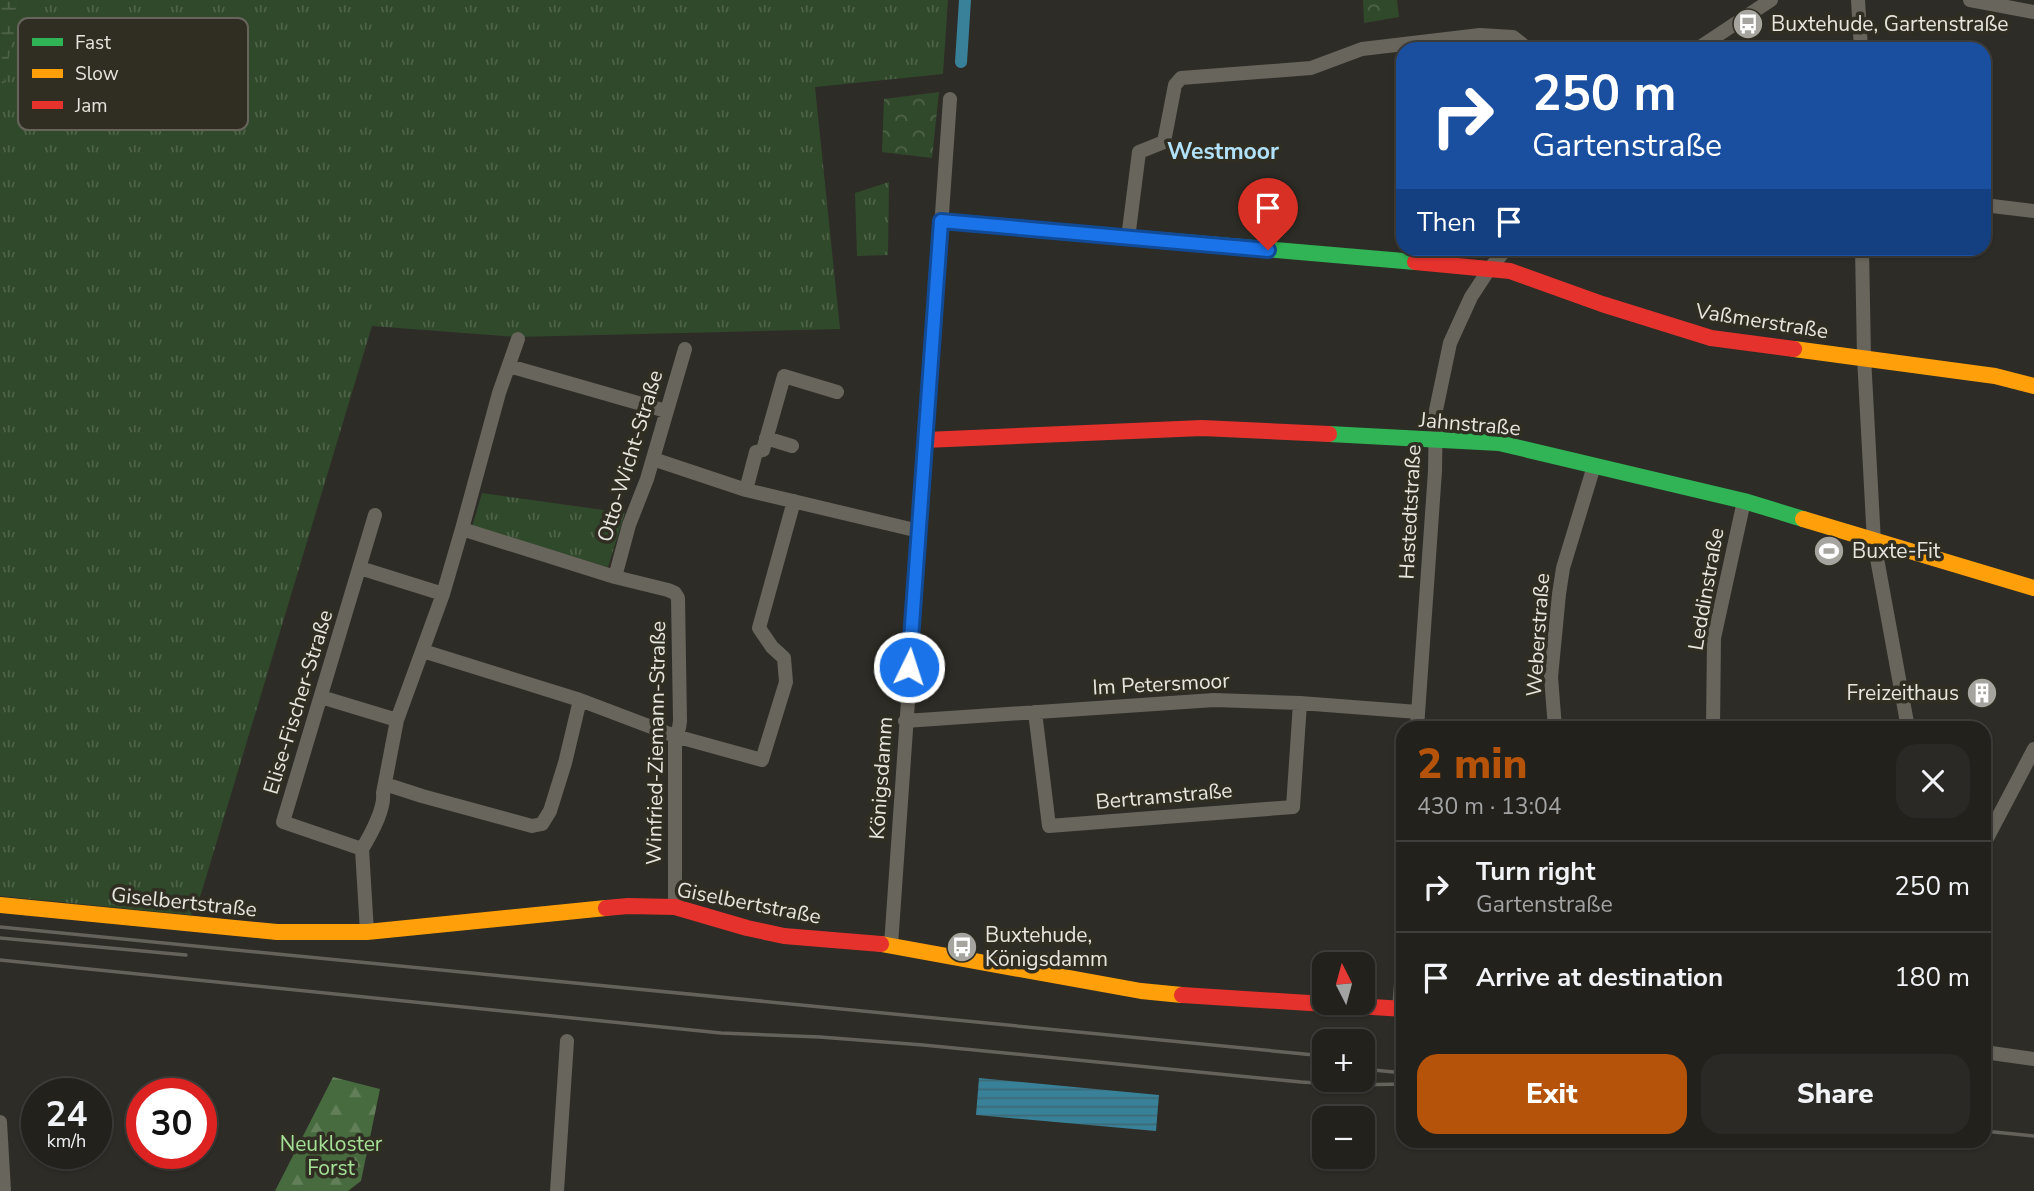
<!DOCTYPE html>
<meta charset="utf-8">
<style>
:root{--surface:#22211c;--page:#2a2925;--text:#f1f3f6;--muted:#a2a3a3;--line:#3f3e3b;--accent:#b45309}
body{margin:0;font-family:"Nunito Sans",sans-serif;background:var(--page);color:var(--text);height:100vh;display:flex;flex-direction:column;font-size:26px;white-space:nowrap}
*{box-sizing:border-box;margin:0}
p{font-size:23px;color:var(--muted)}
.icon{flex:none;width:38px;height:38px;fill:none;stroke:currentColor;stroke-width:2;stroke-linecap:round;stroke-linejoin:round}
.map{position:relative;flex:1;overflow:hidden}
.side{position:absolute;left:1396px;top:721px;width:595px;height:427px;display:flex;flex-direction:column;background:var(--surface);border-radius:21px;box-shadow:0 2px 5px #0004,0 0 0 2px var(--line)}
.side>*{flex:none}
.banner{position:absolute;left:1396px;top:42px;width:595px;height:214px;border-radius:21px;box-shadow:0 2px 5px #0004,0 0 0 2px var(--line);background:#1a4fa0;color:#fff;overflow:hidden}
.needle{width:46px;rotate:354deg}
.fabs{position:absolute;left:1312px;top:952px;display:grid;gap:14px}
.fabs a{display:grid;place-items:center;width:63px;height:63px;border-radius:14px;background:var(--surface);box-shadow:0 2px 5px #0004,0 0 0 2px var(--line);font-size:35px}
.speed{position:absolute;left:21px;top:1078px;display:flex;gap:14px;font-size:35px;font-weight:700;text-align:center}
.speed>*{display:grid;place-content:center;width:91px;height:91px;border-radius:50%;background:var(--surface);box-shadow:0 2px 5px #0004,0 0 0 2px var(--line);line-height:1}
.speed small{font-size:18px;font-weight:400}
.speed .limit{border:10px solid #d22;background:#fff;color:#111}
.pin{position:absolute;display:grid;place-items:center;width:60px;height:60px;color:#fff;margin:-72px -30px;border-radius:50% 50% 50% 0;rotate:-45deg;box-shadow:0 0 7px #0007}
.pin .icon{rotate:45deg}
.me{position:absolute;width:77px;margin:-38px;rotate:4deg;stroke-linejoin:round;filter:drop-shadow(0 0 5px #0008)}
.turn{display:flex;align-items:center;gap:24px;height:147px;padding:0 21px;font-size:32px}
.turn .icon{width:91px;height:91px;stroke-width:2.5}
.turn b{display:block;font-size:49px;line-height:60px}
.then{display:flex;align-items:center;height:66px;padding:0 21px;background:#0003;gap:14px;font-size:26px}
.round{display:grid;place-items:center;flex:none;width:74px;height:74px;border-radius:21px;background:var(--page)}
.headline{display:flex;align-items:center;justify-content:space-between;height:119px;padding:0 21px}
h1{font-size:42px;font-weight:800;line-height:52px;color:var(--accent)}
.cta{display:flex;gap:14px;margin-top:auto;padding:14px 21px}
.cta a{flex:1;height:80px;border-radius:21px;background:var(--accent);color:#fff;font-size:28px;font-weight:800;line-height:80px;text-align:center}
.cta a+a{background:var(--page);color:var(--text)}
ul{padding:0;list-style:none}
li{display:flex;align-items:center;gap:21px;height:91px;padding:0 21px;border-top:2px solid var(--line)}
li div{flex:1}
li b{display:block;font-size:26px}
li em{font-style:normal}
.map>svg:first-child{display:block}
.grass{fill:url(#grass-tufts)}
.forest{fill:url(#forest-firs)}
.wetland{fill:url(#wetland-marsh)}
.park{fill:url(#park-crowns)}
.water{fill:url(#water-rules)}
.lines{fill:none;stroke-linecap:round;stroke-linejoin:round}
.canal{stroke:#388199;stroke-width:12}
.street{stroke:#68655c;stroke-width:14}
.fast{stroke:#30b455;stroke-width:16}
.slow{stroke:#ff9f0a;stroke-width:16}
.jam{stroke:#e5322d;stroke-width:16}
.rail{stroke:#64625b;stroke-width:3.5}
.route-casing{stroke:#114b97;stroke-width:18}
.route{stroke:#1a73e8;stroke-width:12}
.labels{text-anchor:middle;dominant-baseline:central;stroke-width:7;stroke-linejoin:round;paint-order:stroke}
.poi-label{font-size:21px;fill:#e6e5de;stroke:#302e23;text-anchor:start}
.street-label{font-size:21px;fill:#e6e5de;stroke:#302e23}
.park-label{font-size:21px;fill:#a4e096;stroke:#302e23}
.neighbourhood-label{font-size:23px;font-weight:bold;fill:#b1e2f9;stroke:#302e23}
.key{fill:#302e23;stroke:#67655b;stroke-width:2}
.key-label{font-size:19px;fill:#e6e5de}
</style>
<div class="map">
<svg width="2034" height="1191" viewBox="0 0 2034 1191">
<defs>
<pattern id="grass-tufts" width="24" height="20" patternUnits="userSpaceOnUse" patternTransform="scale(1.75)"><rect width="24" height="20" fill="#31492b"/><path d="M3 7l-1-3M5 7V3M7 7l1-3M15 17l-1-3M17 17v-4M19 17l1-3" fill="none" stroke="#4f6349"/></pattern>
<pattern id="forest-firs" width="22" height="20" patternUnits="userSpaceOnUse" patternTransform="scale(1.75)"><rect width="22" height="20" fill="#486a3f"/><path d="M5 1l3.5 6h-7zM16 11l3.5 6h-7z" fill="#627f5a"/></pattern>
<pattern id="wetland-marsh" width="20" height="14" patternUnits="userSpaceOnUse" patternTransform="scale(1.75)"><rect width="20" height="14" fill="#31492b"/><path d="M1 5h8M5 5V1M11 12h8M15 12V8" fill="none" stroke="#4f6349"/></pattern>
<pattern id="park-crowns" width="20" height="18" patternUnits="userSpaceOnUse" patternTransform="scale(1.75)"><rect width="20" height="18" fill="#31492b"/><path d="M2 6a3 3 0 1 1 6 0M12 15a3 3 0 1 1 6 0" fill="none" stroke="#4f6349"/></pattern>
<pattern id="water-rules" width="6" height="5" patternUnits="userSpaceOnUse" patternTransform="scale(1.75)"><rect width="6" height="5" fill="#388199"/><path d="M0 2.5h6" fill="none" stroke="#3d6977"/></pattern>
</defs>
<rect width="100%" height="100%" fill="#2d2c26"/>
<!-- grass -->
<path class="grass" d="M20,0H948L943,74L815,87L840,329L517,337L372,326L201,894L191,915L0,896V97Z
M889,182L888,255L857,256L855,193Z
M482,493L625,513L608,567L472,527Z"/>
<!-- forest -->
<path class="forest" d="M333,1077L380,1089L361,1181L348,1191H275Z"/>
<!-- wetland -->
<path class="wetland" d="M0,0H20L1,98L0,97Z"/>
<!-- park -->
<path class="park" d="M1363,0H1397L1399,17L1364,23Z
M939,92L932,158L882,152L884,99Z"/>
<!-- water -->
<path class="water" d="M979,1078L1159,1095L1156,1131L976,1115Z"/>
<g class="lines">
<!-- canal -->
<path class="canal" d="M961,62L965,0"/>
<!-- street -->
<path class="street" d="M1858,0L1861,49
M1970,0L2034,12
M1697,49L1771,0
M1984,205L2034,211
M1128,238L1139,152L1164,142L1175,85L1181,78L1311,68L1362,49L1480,35L1513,37L1522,44L1523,49
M1862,248L1864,357L1874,542L1908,728
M509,366L666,411
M766,438L792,446
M653,459L746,490L919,531
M746,490L756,452L763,450L784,376L837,392
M462,529L499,393L518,339
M360,568L443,594
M615,577L629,525L647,479L685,349
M423,651L580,700L675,736L762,760L786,682L784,658L772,647L759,628L794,501
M321,697L397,720
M1035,712L1049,826L1293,807L1300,703
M905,721L1214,700L1300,703L1418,712
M1417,728L1435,471L1436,410L1450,343L1471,297L1490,268L1507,248
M1555,728L1551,677L1559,594L1563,568L1594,466
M1713,728L1714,638L1744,501
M385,784L422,796L532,826L542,824L550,811L565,763L580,700
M1984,844L2034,749
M362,849L283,822L375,515
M367,932L362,849C370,836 385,809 383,793L397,720L443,594L462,529L615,577L668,590L675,593L678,598L680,721L679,728L675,736V907
M891,945L950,99
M1399,1009L1404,945
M1984,1052L2034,1059
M0,1122L4,1191
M557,1191L567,1041"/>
<!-- fast -->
<path class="fast" d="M941,221L1415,262
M1329,434L1499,443L1744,501L1803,519"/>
<!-- slow -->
<path class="slow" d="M1794,349L1995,376L2034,386
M1803,519L2034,588
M0,905L277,932H367L606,908
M881,944L1141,991L1182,995"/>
<!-- jam -->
<path class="jam" d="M1415,262L1510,271L1602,304L1711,338L1794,349
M925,440L1202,428L1329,434
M606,908L628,906L675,907L747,928L784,936L881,944
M1182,995L1404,1009"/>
<!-- rail -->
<path class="rail" d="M0,927L1325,1056
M0,938L186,955
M0,960L721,1033L820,1037L923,1045L1301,1082L1350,1085L1404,1084
M1363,1069L1404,1073
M1984,1131L2034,1136"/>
</g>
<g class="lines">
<!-- route casing -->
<g class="route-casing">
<path id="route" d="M909,667L941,221L1268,250"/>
</g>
<!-- route -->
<use href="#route" class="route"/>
</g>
<!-- icons -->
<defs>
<g id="bus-disc" transform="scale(1.575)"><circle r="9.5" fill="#a5a49e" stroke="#302e23"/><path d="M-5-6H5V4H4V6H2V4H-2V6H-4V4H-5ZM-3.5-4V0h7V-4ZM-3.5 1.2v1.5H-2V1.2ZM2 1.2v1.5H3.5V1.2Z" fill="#fff"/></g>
<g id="stadium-disc" transform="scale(1.575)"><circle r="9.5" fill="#a5a49e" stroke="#302e23"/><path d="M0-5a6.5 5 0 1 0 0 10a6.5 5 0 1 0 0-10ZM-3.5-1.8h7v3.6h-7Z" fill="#fff"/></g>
<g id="building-disc" transform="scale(1.575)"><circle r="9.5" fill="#a5a49e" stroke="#302e23"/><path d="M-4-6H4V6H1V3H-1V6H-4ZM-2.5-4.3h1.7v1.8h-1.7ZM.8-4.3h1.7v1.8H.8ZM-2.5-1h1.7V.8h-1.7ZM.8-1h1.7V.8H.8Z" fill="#fff"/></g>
</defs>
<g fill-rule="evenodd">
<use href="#bus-disc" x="1748" y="24"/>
<use href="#stadium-disc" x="1829" y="551"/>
<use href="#building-disc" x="1982" y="693"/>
<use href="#bus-disc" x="962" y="947"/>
</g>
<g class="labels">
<!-- poi labels -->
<g class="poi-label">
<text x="1771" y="24">Buxtehude, Gartenstraße</text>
<text x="1852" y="551">Buxte-Fit</text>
<text x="1959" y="693" text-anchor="end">Freizeithaus</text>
<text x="985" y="935">Buxtehude,<tspan x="985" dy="24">Königsdamm</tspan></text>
</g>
<!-- street labels -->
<g class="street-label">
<text transform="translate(1762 321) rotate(9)">Vaßmerstraße</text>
<text transform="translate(1470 424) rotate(5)">Jahnstraße</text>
<text transform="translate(630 456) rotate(-73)">Otto-Wicht-Straße</text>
<text transform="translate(1410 512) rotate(-87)">Hastedtstraße</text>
<text transform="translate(1706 589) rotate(-80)">Leddinstraße</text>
<text transform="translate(1538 635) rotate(-86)">Weberstraße</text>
<text transform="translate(1161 684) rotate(-3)">Im Petersmoor</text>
<text transform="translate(298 702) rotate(-73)">Elise-Fischer-Straße</text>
<text transform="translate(656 743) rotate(-89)">Winfried-Ziemann-Straße</text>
<text transform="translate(881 778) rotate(-86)">Königsdamm</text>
<text transform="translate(1164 796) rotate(-5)">Bertramstraße</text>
<text transform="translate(184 902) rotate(6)">Giselbertstraße</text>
<text transform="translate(749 903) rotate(11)">Giselbertstraße</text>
</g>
<!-- park labels -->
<g class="park-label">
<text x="331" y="1144">Neukloster<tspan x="331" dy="24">Forst</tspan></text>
</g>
<!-- neighbourhood labels -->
<g class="neighbourhood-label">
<text x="1223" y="151">Westmoor</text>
</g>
</g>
<!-- legend -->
<rect x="18" y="18" width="230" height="112" rx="10" class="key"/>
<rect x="32" y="38" width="31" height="8" fill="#30b455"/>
<rect x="32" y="69" width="31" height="9" fill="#ff9f0a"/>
<rect x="32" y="101" width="31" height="8" fill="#e5322d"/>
<g class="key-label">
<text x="75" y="49">Fast</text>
<text x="75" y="80">Slow</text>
<text x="75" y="112">Jam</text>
</g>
</svg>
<div class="fabs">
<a><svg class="needle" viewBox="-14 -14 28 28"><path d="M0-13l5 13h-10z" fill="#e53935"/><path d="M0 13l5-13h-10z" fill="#a2a3a3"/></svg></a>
<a>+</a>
<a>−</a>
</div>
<div class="speed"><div>24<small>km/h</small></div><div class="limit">30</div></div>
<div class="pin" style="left:1268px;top:250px;background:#d93025"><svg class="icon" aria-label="arrive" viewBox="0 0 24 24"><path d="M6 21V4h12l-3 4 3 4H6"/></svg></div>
<svg class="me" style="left:909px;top:667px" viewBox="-20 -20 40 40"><circle r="17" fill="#1a73e8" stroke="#fff" stroke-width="3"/><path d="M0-11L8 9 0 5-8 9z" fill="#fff"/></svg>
<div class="banner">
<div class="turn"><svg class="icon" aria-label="right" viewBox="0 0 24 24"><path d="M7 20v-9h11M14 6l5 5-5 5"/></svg><div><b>250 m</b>Gartenstraße</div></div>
<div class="then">Then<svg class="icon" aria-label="arrive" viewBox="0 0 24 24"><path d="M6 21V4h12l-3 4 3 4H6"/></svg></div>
</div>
<section class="side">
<div class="headline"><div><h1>2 min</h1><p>430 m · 13:04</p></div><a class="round"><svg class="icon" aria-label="close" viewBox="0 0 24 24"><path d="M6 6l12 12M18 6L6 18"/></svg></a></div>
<ul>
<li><svg class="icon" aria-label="right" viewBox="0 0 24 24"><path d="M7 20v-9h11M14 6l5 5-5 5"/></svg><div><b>Turn right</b><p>Gartenstraße</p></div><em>250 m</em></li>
<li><svg class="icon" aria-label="arrive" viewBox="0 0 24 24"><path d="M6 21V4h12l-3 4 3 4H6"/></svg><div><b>Arrive at destination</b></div><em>180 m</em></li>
</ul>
<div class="cta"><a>Exit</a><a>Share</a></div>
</section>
</div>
